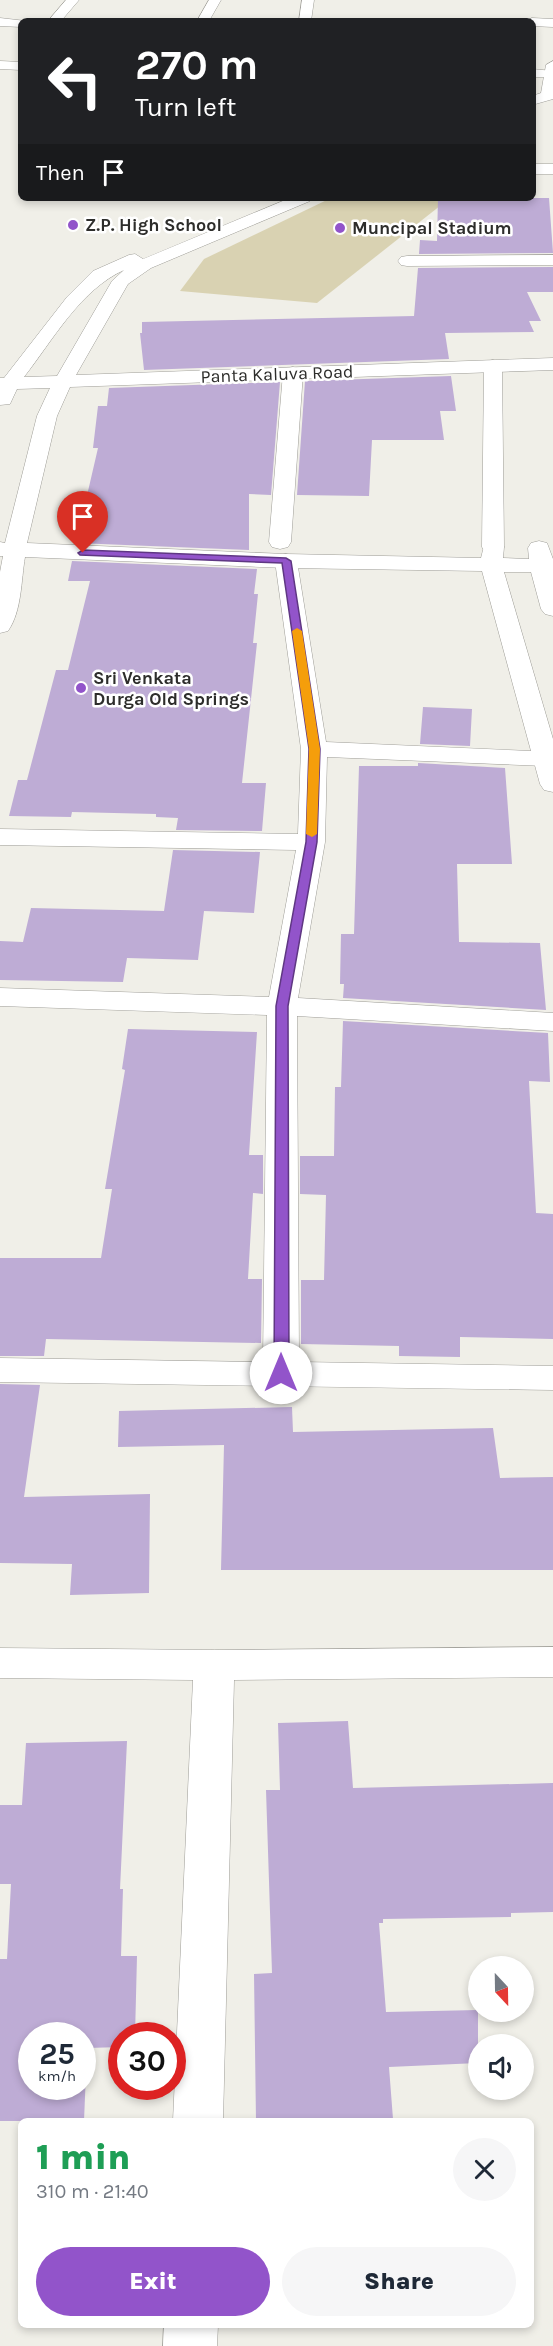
<!DOCTYPE html>
<meta charset="utf-8">
<style>
:root{--surface:#fff;--page:#f6f6f7;--text:#1f2937;--muted:#747a83;--accent:#9254ca}
body{margin:0;font-family:Karla,sans-serif;background:var(--page);color:var(--text);height:100vh;display:flex;flex-direction:column;font-size:22px;white-space:nowrap}
*{box-sizing:border-box;margin:0}
p{font-size:20px;color:var(--muted)}
.icon{flex:none;width:33px;height:33px;fill:none;stroke:currentColor;stroke-width:2;stroke-linecap:round;stroke-linejoin:round}
.map{position:relative;flex:1;overflow:hidden}
.drawer{position:absolute;left:18px;top:2118px;width:516px;height:210px;display:flex;flex-direction:column;background:var(--surface);border-radius:9px;box-shadow:0 3px 9px #0003}
.drawer>*{flex:none}
.banner{position:absolute;left:18px;top:18px;width:518px;height:183px;border-radius:9px;box-shadow:0 3px 9px #0003;background:#202124;color:#fff;overflow:hidden}
.needle{width:39px;rotate:158deg}
.tools{position:absolute;left:468px;top:1956px;display:grid;gap:12px}
.tools a{display:grid;place-items:center;width:66px;height:66px;border-radius:50%;background:var(--surface);box-shadow:0 3px 9px #0003;font-size:30px}
.speed{position:absolute;left:18px;top:2022px;display:flex;gap:12px;font-size:30px;font-weight:700;text-align:center}
.speed>*{display:grid;place-content:center;width:78px;height:78px;border-radius:50%;background:var(--surface);box-shadow:0 3px 9px #0003;line-height:1}
.speed small{font-size:15px;font-weight:400}
.speed .limit{border:9px solid #d22;background:#fff;color:#111}
.pin{position:absolute;display:grid;place-items:center;width:51px;height:51px;color:#fff;margin:-62px -26px;border-radius:50% 50% 50% 0;rotate:-45deg;box-shadow:0 0 6px #0007}
.pin .icon{rotate:45deg}
.me{position:absolute;width:66px;margin:-33px;rotate:0deg;stroke-linejoin:round;filter:drop-shadow(0 0 4px #0008)}
.turn{display:flex;align-items:center;gap:21px;height:126px;padding:0 18px;font-size:27px}
.turn .icon{width:78px;height:78px;stroke-width:2.5}
.turn b{display:block;font-size:42px;line-height:51px}
.then{display:flex;align-items:center;height:57px;padding:0 18px;background:#0003;gap:12px;font-size:22px}
.round{display:grid;place-items:center;flex:none;width:63px;height:63px;border-radius:32px;background:var(--page)}
.overview{display:flex;align-items:center;justify-content:space-between;height:102px;padding:0 18px}
h1{font-size:36px;font-weight:800;line-height:45px;color:#1e9e55}
.cta{display:flex;gap:12px;margin-top:auto;padding:12px 18px}
.cta a{flex:1;height:69px;border-radius:36px;background:var(--accent);color:#fff;font-size:24px;font-weight:800;line-height:69px;text-align:center}
.cta a+a{background:var(--page);color:var(--text)}
.map>svg:first-child{display:block}
.green{fill:#d9d2b2}
.building{fill:#beacd5;fill-rule:evenodd}
.lines{fill:none;stroke-linecap:round;stroke-linejoin:round}
.minor-casing{stroke:#9e9d97;stroke-width:1}
.tertiary-casing{stroke:#9e9d97;stroke-width:1}
.minor{fill:#fff;fill-rule:evenodd}
.tertiary{fill:#fff;fill-rule:evenodd}
.route{fill:#9254ca;stroke:#5f3783;stroke-width:1.5}
.slow{fill:#f59e0b}
.poi-dot{fill:#9254ca;stroke:#fff;stroke-width:2}
.labels{text-anchor:middle;dominant-baseline:central;stroke-width:5;stroke-linejoin:round;paint-order:stroke}
.far-poi-label{font-size:18px;font-weight:bold;fill:#2d2d2b;stroke:#fff;text-anchor:start}
.far-street-label{font-size:18px;fill:#2d2d2b;stroke:#fff}
</style>
<div class="map">
<svg width="553" height="2346" viewBox="0 0 553 2346">
<rect width="100%" height="100%" fill="#f0efe8"/>
<!-- green -->
<path class="green" d="M331,198H450L317,303L180,291L204,259Z"/>
<!-- building -->
<path class="building" d="M438,198H549L553,253L419,254L420,240L437,241Z
M553,267V292H527L541,321H529L534,332L445,333L449,359L144,370L140,333H142V322L414,316L418,268Z
M451,376L456,411H440L444,440H372L369,496L297,495L305,381Z
M280,382L271,495L249,494V550L76,543L98,448H93L98,406H107L109,388Z
M72,561L257,569L254,594H258L253,643H257L242,783H266L262,831L176,830L178,818L156,817V814L72,812L71,817L9,816L18,780H27L56,670H68L90,581H68Z
M423,707L472,709L470,746L420,744Z
M418,763L505,768L512,864H457L459,942L540,943L546,1010L343,998L344,984H340L341,934H354L359,766H418Z
M173,850L260,852L254,913L204,911L198,960L127,958L123,982L0,980V941L23,942L31,908L164,911Z
M343,1021L548,1033L550,1082L529,1081L536,1213L553,1214V1339L460,1337V1357L399,1356V1346L301,1344V1280H324L326,1195L300,1194V1156H334L335,1087H341Z
M128,1029L257,1032L249,1155H263V1194L253,1193L248,1279H262L261,1343L46,1339L44,1356H0V1258H101L112,1189H105L125,1070L122,1069Z
M0,1384L40,1385L24,1497L150,1494L149,1593L70,1595L72,1564L0,1563Z
M292,1407L293,1432L493,1428L500,1478L553,1477V1570H221L224,1445L118,1447L119,1411Z
M348,1721L353,1788L553,1783V1912L511,1913V1917L383,1919V1923H379L386,2012L478,2010V2063L389,2067L393,2119L256,2121L254,1974L272,1973L266,1790H280L278,1723Z
M127,1741L120,1889H123L121,1956H137L135,2036H122V2047L87,2048L84,2121H0V1959H7L11,1884H0V1805H22L26,1743ZM32,2036H82V2086H32Z"/>
<g class="lines">
<!-- minor casing -->
<g class="minor-casing">
<path id="minor" d="M66,0H79L61,21H48Z
M209,0H221L209,21H197Z
M302,0H314L311,21H299Z
M0,18L26,21H21V27L0,26Z
M532,18L553,19V27L532,26V21H526Z
M0,61L21,62V70L0,69Z
M532,69L553,71V77H532Z
M532,164H553V174H532Z
M553,255V265L407,266L401,265L398,261L401,257L407,256Z
M493,360L500,362L502,366L504,547L501,552L493,554L485,552L482,547L484,366L486,362Z
M293,367L300,369L303,373L291,542L288,547L280,549L272,547L269,542L283,373L286,369Z
M286,554L294,556L297,561L326,742L553,752V764L545,766L327,757L325,842L298,998L553,1013V1031L297,1016L299,1362L553,1366V1390L0,1382V1358L263,1362L267,1015L0,1006V988L269,997L296,850L0,845V829L298,834L301,749L275,561L278,556Z
M553,1647V1677L234,1680L223,2121H173L193,1680L0,1678V1648L214,1650Z
M164,2325H218L217,2346H163Z"/>
</g>
<!-- tertiary casing -->
<g class="tertiary-casing">
<path id="tertiary" d="M553,61V99L532,105V96L541,93L546,65Z
M290,198H312L310,201L151,268L128,284L76,375L553,358V370L70,387L57,416L27,543L286,554L481,558L485,542L493,540L501,542L504,547L503,558L529,559L528,548L531,543L539,541L547,543L553,559V616L545,614L541,609L531,572H504L553,739V792L544,790L540,784L482,571L286,568L25,557C21,580 22,611 8,631L0,633V572L3,556H0V542L5,543L37,416L50,388L17,389L10,404L0,405V378H4L67,297L93,271L129,255L135,254L143,259ZM124,270L112,281L57,376L24,377C53,340 80,290 124,270Z"/>
</g>
<!-- minor -->
<use href="#minor" class="minor"/>
<!-- tertiary -->
<use href="#tertiary" class="tertiary"/>
</g>
<!-- route -->
<path class="route" d="M83,550L286,558L291,561L320,749L317,842L288,1006L289,1373L281,1378L274,1373L276,1006L306,842L309,749L282,563L80,555L78,553Z"/>
<!-- slow -->
<path class="slow" d="M297,628L302,631L320,749L317,834L312,837L306,834L309,749L292,631Z"/>
<!-- markers -->
<g class="poi-dot">
<circle cx="73" cy="225" r="6"/>
<circle cx="340" cy="228" r="6"/>
<circle cx="81" cy="688" r="6"/>
</g>
<g class="labels">
<!-- far-poi labels -->
<g class="far-poi-label">
<text x="85" y="225">Z.P. High School</text>
<text x="352" y="228">Muncipal Stadium</text>
<text x="93" y="678">Sri Venkata<tspan x="93" dy="21">Durga Old Springs</tspan></text>
</g>
<!-- far-street labels -->
<g class="far-street-label">
<text transform="translate(277 374) rotate(-2)">Panta Kaluva Road</text>
</g>
</g>
</svg>
<div class="tools">
<a><svg class="needle" viewBox="-14 -14 28 28"><path d="M0-13l5 13h-10z" fill="#e53935"/><path d="M0 13l5-13h-10z" fill="#747a83"/></svg></a>
<a><svg class="icon" aria-label="sound" viewBox="0 0 24 24"><path d="M4 9h4l5-4v14l-5-4H4zM17 9q2 3 0 6"/></svg></a>
</div>
<div class="speed"><div>25<small>km/h</small></div><div class="limit">30</div></div>
<div class="pin" style="left:83px;top:553px;background:#d93025"><svg class="icon" aria-label="arrive" viewBox="0 0 24 24"><path d="M6 21V4h12l-3 4 3 4H6"/></svg></div>
<svg class="me" style="left:281px;top:1373px" viewBox="-20 -20 40 40"><circle r="19" fill="#fff"/><path d="M0-13L10 11 0 6-10 11z" fill="#9254ca"/></svg>
<div class="banner">
<div class="turn"><svg class="icon" aria-label="left" viewBox="0 0 24 24"><path d="M17 20v-9H6M10 6l-5 5 5 5"/></svg><div><b>270 m</b>Turn left</div></div>
<div class="then">Then<svg class="icon" aria-label="arrive" viewBox="0 0 24 24"><path d="M6 21V4h12l-3 4 3 4H6"/></svg></div>
</div>
<section class="drawer">
<div class="overview"><div><h1>1 min</h1><p>310 m · 21:40</p></div><a class="round"><svg class="icon" aria-label="close" viewBox="0 0 24 24"><path d="M6 6l12 12M18 6L6 18"/></svg></a></div>
<div class="cta"><a>Exit</a><a>Share</a></div>
</section>
</div>
